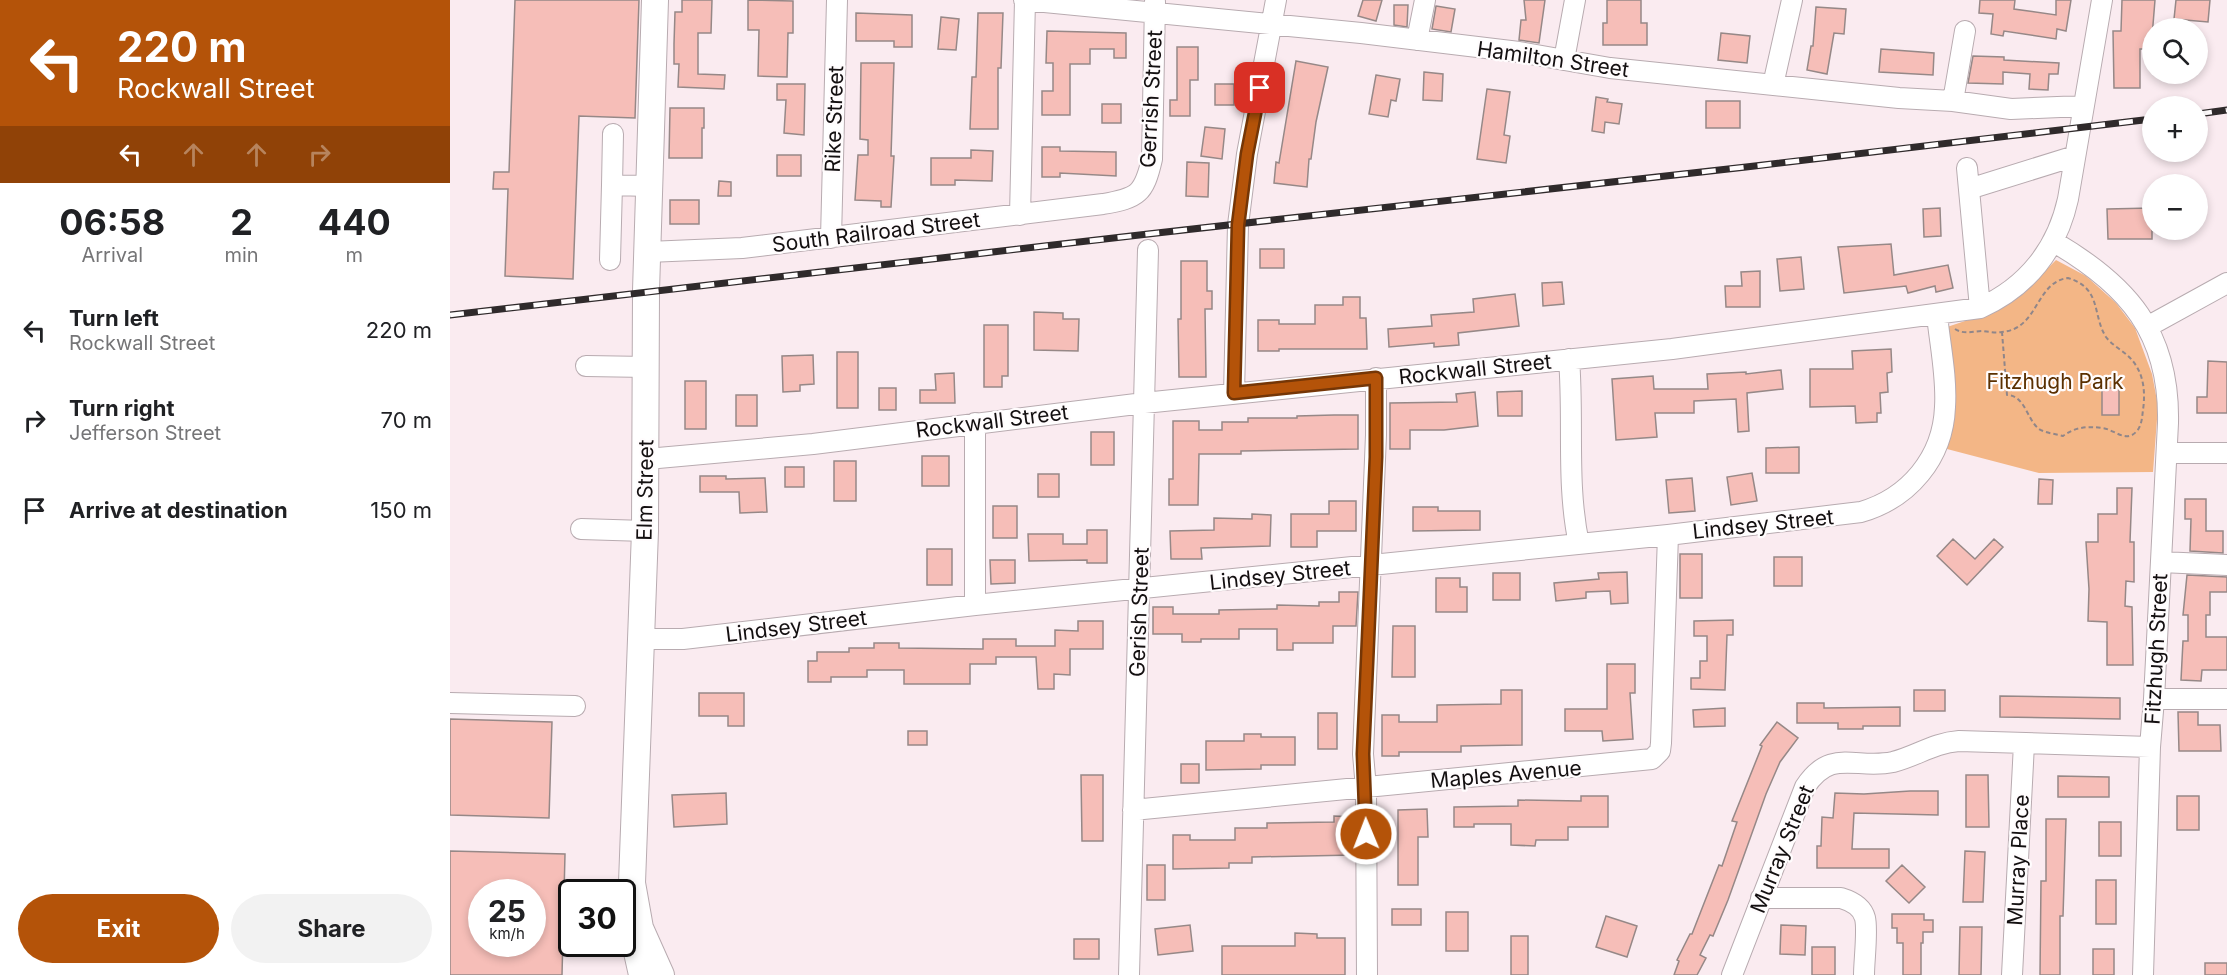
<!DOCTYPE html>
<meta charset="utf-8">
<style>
:root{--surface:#fff;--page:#f2f2f2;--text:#202124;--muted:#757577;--accent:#b45309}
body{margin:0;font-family:Inter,sans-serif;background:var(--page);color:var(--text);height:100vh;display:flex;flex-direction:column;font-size:22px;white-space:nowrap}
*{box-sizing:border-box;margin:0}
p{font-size:20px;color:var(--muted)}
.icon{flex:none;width:33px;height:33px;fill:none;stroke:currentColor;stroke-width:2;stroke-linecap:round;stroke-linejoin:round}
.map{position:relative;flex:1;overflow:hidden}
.sheet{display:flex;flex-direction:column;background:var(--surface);width:450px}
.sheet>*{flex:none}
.banner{background:#b45309;color:#fff;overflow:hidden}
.buttons{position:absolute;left:1692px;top:18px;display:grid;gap:12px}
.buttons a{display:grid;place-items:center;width:66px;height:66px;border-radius:50%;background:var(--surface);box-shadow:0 3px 9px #0003;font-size:30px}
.speed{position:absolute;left:18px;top:879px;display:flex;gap:12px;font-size:30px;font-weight:700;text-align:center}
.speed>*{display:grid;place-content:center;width:78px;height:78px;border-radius:50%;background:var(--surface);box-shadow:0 3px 9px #0003;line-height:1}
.speed small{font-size:15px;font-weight:400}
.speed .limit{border:3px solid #111;border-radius:9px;background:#fff;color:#111}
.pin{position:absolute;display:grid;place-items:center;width:51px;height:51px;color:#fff;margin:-26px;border-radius:12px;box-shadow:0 3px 9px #0006}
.me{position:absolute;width:66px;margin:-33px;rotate:359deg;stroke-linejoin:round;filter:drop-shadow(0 0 4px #0008)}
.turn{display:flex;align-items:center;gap:21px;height:126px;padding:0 18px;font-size:27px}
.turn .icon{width:78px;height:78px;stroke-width:2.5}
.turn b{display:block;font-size:42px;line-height:51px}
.lanes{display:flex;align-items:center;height:57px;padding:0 18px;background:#0003;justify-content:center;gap:30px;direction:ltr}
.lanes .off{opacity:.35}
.eta{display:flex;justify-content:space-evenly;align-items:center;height:102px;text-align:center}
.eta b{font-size:36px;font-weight:700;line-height:42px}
.primary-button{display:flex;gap:12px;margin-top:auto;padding:12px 18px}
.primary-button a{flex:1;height:69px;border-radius:36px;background:var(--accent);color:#fff;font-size:24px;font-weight:700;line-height:69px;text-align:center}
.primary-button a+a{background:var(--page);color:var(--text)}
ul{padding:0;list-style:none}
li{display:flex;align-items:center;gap:18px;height:90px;padding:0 18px}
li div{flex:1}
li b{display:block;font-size:22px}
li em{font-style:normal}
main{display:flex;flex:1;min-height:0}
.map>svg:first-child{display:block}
.green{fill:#f3b686}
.building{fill:#f6beb8;stroke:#968887;stroke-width:1.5;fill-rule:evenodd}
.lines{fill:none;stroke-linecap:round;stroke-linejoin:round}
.minor-casing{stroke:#b8abb0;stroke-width:22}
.major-casing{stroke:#b8abb0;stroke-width:28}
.path{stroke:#908689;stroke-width:2;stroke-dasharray:4.5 3;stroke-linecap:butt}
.minor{stroke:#fff;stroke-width:20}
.major{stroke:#fff;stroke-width:26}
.rail-casing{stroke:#2f2a2b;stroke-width:7}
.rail{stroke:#fffcfd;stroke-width:4.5;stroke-dasharray:14;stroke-linecap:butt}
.route-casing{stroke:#753606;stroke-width:15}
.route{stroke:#b45309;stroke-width:10}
.labels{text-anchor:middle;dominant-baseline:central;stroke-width:4.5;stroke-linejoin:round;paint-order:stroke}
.street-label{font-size:21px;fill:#130f10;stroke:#fffcfd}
.park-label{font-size:21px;fill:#5b3001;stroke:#fffcfd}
</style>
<main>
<section class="sheet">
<div class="banner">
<div class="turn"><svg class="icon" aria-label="left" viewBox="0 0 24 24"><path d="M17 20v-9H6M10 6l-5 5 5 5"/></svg><div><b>220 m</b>Rockwall Street</div></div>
<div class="lanes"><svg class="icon" aria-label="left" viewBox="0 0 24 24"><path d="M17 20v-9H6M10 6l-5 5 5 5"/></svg><svg class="icon off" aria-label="ahead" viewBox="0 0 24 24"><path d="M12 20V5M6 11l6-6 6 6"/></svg><svg class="icon off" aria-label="ahead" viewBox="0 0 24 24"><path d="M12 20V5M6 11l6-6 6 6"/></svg><svg class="icon off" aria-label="right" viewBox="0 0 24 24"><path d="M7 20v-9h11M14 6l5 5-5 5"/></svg></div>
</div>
<div class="eta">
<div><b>06:58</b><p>Arrival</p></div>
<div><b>2</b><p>min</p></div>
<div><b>440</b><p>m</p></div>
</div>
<ul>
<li><svg class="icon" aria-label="left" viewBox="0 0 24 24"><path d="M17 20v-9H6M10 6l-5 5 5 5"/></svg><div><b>Turn left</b><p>Rockwall Street</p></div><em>220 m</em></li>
<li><svg class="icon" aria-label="right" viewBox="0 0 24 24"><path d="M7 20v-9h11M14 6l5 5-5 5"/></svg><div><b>Turn right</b><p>Jefferson Street</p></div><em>70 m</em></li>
<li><svg class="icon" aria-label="arrive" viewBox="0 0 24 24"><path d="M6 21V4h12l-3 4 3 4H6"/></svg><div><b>Arrive at destination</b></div><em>150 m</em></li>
</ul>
<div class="primary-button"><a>Exit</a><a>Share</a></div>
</section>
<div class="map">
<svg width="1777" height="975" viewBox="0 0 1777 975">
<rect width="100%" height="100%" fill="#faebf0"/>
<!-- green -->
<path class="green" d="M1606,260L1636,276L1666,303L1685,328L1702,374L1708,406L1703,472L1589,473L1497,449L1500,422L1497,327L1539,313L1579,287Z"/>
<!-- building -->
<path class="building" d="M65,0H189L185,118L129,116L123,279L55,276L58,189H43L44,172H59Z
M232,0H262L261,33H248V74L275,75L274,89L228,87L229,64H224V44L225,12H232Z
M298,0L343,1V33H338L337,77L308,76L309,30H298Z
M913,0H932L926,21L908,16Z
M1074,0H1095L1089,43L1069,40L1071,20H1076Z
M1157,0H1191V23H1197V45H1153V23H1157Z
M1530,0H1565L1564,9L1606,15V0H1621L1616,31L1607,29L1606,39L1554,31L1553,36L1541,34L1543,14L1529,13Z
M1672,0H1705L1702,37H1697V49H1690V88H1664L1663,31H1671Z
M1726,0H1760L1758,22L1724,19Z
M944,5H958L957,27L944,25Z
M986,6L1005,9L1001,32L982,29Z
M1366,7L1396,9L1394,34L1384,33L1377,74L1357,70L1361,46H1363Z
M406,13L462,15V47H444V41H406Z
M528,13H553L551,68H548V129H520L522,77H526Z
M491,17L509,19L506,50L488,49Z
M597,31L676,33V58H664V49H640V64H620V115H592V91H603V63H596Z
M1271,33L1300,36L1297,63L1268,60Z
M727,47H748V80H740V116H720V100H727Z
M1431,49L1484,53L1483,75L1429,72Z
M1523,56L1554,57V60L1609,63L1608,74H1599L1598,90L1579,89L1580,74L1553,72V84L1518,83Z
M846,61L878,67L866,122L861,159H859L857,187L824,183L826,162L829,163Z
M411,63H444L441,156H444L441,207H431V201L405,200L408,155H418V140L410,139Z
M974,72L993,74L992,101L973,100Z
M926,75L950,79L946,101L941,100L938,117L919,114Z
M327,84H355L354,135L334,133L336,100H327Z
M765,84H784V105H765Z
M1037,89L1060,92L1054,135L1060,136L1056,163L1027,159Z
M1146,97L1158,99L1157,102L1172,104L1169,124L1155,122L1154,133L1142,131Z
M1256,101H1290V128H1256Z
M652,104H671V123H652Z
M220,108H254V128H252V158H219Z
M755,127L775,129L772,159L751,156Z
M592,147H610V151L666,152V176L610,173V177H592Z
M521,150L543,151L542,181L505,180V185H481V158H521Z
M327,155H351V176H327Z
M737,162L759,163L758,197L736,196Z
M269,181L281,182V196H268Z
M220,200H249V224H220Z
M1490,208L1491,236L1474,237L1473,209Z
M1702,208V239H1658L1657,209Z
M1441,244L1444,275L1498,265L1503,288L1486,292L1485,286L1458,293L1456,286L1394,293L1388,247Z
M810,249H834V268H810Z
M1351,257L1354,289L1330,291L1327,259Z
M731,261H757V291H762V309H755L756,377H729L728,319H731Z
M1310,271V307H1276L1275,286H1292L1291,272Z
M1112,282L1114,304L1093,306L1092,283Z
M1065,294L1069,326L1008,333L1009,345L984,347V343L939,347L938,329L982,326L981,315L1024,312L1023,299Z
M893,297H910V318H916L917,349H829V351H808V320H829V324H865V305H893Z
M584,312L613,313V319H629L628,351L584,350Z
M534,325H558V376H552V387H534Z
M1441,349L1442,372L1437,373L1438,392L1430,393L1431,413H1427V422L1406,423L1405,406L1360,407V369H1403L1402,351Z
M387,352H408V408H387Z
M363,355L364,384L350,385V391L333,392L332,356Z
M1758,361L1777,362V413H1747V397H1757Z
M1331,370L1333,389L1297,393L1299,431L1288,432L1286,399L1244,401V413H1205L1207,437L1166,440L1162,379L1203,376L1204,389H1258L1257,374L1296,372V374Z
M504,373L505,403H470V390H486L485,374Z
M235,381H256V429H235Z
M429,388H446V410H429Z
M1652,388H1669V415H1652Z
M1072,391V416H1048L1047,392Z
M1025,392L1028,426L994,430H960V449H940V403L1007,402L1006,394Z
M286,395H307V426H286Z
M884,415H908V449L791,451V454H749L748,505H719V479H723V421H749V430H772V422H798V418H847V416Z
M641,432H664V465H641Z
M1349,447V473H1316V448Z
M472,456H499V486H472Z
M384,461H406V501H384Z
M335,467H354V487H335Z
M1302,473L1307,501L1281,505L1277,477Z
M588,474H609V497H588Z
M250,476H276V479L315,478L317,512L290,513L289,492H250Z
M1242,478L1245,511L1219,513L1216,480Z
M1589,479L1603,480L1602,504H1588Z
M1667,488H1682L1680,542H1684V582L1676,581L1675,606L1682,607L1683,665H1657V622L1638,621L1639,589L1636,542H1648V514H1667Z
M1735,499H1756V531H1773V553L1740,551L1741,519H1735Z
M879,501H906V531H867V547H841V514H879Z
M543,506H567V538H543Z
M963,507H988V511H1030V530L963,531Z
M802,514L821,515L820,546L751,548L752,559H721L720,531L764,530V518L802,519Z
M637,530H657V563H637V560L579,561L578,534H613V544H637Z
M1503,539L1525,559L1544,539L1553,547L1517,585L1487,556Z
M477,549H502V585H477Z
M1230,554H1252V598H1230Z
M1324,557H1352V586H1324Z
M540,560H565V583L541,584Z
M1177,572L1178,603L1161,604L1160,591L1136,592V598L1106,601L1104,583L1149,579L1148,573Z
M1043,573H1070V600H1043Z
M1737,575L1777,577V592H1760V615H1756V637H1777V670H1752L1751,681L1731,680L1733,641H1738V615H1733Z
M986,578H1010V587H1017V612H986Z
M889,592H908L906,626H883V643H843V650H827V629H789V639H751V642H732V634H703V607H723V614H769V610L827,609V605L869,606V602H889Z
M1283,620V635H1277L1275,690L1241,689V678H1250V661H1257V636H1244V621Z
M628,621H653V649H620V675L604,674V689H588L586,657H546V664H520V684H454V670H417V677H381V682H358V661H367V652H399V648H424V643H449V648L533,649V639H566V646H605V630L628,631Z
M943,626H965V677H942Z
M1157,664H1185V693H1180L1183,739L1153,741L1152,731H1115V709H1157Z
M1051,690H1072V745L1011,746V752H949V756H932V715H949V722H987V705L1051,704Z
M1464,690H1495V711H1464Z
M249,693H294V726H278V716H249Z
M1550,696L1670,698V719L1550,717Z
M1347,703H1374V708L1450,707V726H1413V729H1388V723H1347Z
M1275,708V726L1244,727L1243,710Z
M1728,712H1748V725H1770L1771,751H1729Z
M868,713H887V749H868Z
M0,719L102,722L99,818L0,815Z
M1327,722L1348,738L1330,762L1316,794L1278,900L1263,936L1260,935L1250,955L1256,958L1247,975H1224L1229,961L1227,960L1240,934H1242L1269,865L1272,866L1287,822L1282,821L1312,746L1310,745Z
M458,731H477V745H458Z
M794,734H811V737H845V765H811V769L756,770V741H794Z
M731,764H749V783H731Z
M631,775H653V841H632Z
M1516,775H1538L1539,827H1516Z
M1608,776L1659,777V797H1608Z
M1460,791H1488V815L1404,813L1402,849H1439V868H1367V846H1371L1372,817L1383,818L1385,793L1414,794Z
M276,793L277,824L224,827L222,795Z
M1131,796H1158V827H1118V840H1086L1085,846L1061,845V824H1024V827H1004V807L1068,806V800L1131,801Z
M1727,796H1749V830H1727Z
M977,809L978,837H968V885H948V810Z
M884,816L904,817V855L802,857V863H779V868L723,869V835H740V840H785V828H817V823L884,822Z
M1596,819H1616L1613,916H1610V975H1590L1591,881H1596Z
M1649,822H1671V856H1649Z
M0,851L115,854L112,975H0ZM32,892H82V944H32Z
M1515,851L1535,852L1533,902H1513Z
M697,865H715V900H697Z
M1452,865L1475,887L1459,903L1436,881Z
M1646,880H1666V924H1646Z
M942,909H971V925H942Z
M996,912H1018V951H996Z
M1442,914H1474V920H1483V932H1473V943H1471V975H1453V943H1447V928H1442Z
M1156,916L1187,926L1177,957L1146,947Z
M740,925L743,951L708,955L705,929Z
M1331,925L1356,926L1355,955L1330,954Z
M1510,927H1532L1531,975H1509Z
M845,933L867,934V938H895V975H772V946H845Z
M1061,936H1078V975H1061Z
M624,939H649V959H624Z
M1362,947H1385V975H1362Z
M1643,949H1664V975H1643Z
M1755,963H1777V975H1755Z"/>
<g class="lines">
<!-- minor casing -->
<g class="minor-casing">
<path id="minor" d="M574,0L911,33L1069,52L1160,68L1449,98L1503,101L1561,109L1633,106
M967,40L975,0
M1114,60L1125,0
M1323,85L1342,0
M1503,101L1515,31
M163,134L162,185L199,186
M1517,168L1530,308
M1519,189L1625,156
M570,215L575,0
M381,238L387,0
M1604,242C1678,285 1720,333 1718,423L1704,699L1700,747L1693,975
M198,252L292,248L653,204C688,198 694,194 702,159L705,2
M160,260L162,185
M1697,327L1777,283
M1119,359C1124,420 1116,484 1129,544
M136,366L197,367
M784,394L788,225L797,154L826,0
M1717,453H1777
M197,459L363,444L694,403L1222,349L1530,308C1577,287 1607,249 1618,199L1652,0
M131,529L195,531
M1711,562L1777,565
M525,605V423
M191,639H233L525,605L1218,535L1411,512C1459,498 1493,458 1495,407C1497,377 1490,345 1487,315
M1704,699H1777
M0,703L125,706
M683,810L1202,759L1210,751L1211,743L1218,535
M1311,898H1391C1401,901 1412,906 1415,918C1418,930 1414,961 1414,975
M181,913V939L189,975
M679,975L698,250
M917,975L916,788L913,754L926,435V378
M1282,975L1355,787C1381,747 1406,770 1443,762C1467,756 1483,743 1509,741L1700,747
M1562,975L1574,744"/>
</g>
<!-- major casing -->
<g class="major-casing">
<path id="major" d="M205,0L196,291L195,531L182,883L190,928L211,975"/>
</g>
<!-- path -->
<path class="path" d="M1505,329C1514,335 1523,331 1533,331C1539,332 1546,333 1552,332C1589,329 1585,282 1618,278C1652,288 1642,315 1656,337C1661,344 1670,349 1677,355C1693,369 1696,389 1693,410C1692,417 1692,426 1686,432C1675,443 1664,429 1652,428C1637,426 1625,427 1613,436C1606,434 1595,433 1589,429C1577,420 1575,395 1557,395L1552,332"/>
<!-- minor -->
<use href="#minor" class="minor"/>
<!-- major -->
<use href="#major" class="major"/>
<!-- rail casing -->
<g class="rail-casing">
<path id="rail" d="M1748,114L1777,110
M0,315L698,234L1296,167L1702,119"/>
</g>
<!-- rail -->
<use href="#rail" class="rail"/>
</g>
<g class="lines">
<!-- route casing -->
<g class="route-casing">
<path id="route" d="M810,88L797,154L788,225L784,393L926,378V457L913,754L916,834"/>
</g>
<!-- route -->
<use href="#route" class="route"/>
</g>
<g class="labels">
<!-- street labels -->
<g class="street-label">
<text transform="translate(1103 59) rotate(8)">Hamilton Street</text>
<text transform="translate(701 99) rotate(-87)">Gerrish Street</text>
<text transform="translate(384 119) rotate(-88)">Rike Street</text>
<text transform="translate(426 232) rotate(-7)">South Railroad Street</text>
<text transform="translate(1025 369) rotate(-6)">Rockwall Street</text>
<text transform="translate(542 421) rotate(-7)">Rockwall Street</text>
<text transform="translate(195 490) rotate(-89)">Elm Street</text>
<text transform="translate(1313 524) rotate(-6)">Lindsey Street</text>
<text transform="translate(830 575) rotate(-6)">Lindsey Street</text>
<text transform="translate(689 612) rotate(-88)">Gerish Street</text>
<text transform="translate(346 626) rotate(-7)">Lindsey Street</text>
<text transform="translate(1706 649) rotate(-87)">Fitzhugh Street</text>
<text transform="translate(1056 774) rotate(-5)">Maples Avenue</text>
<text transform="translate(1332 849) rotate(-68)">Murray Street</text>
<text transform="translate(1568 860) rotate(-87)">Murray Place</text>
</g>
<!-- park labels -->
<g class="park-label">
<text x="1605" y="381">Fitzhugh Park</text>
</g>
</g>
</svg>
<div class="buttons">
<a><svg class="icon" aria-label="search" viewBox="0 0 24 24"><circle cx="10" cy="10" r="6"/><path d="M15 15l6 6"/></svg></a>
<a>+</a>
<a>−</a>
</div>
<div class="speed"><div>25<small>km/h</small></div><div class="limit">30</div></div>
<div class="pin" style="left:810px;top:88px;background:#d93025"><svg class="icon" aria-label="arrive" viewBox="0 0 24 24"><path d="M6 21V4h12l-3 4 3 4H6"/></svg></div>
<svg class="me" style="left:916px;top:834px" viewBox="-20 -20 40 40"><circle r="17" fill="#b45309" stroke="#fff" stroke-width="3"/><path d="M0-11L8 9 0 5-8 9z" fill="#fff"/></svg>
</div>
</main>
